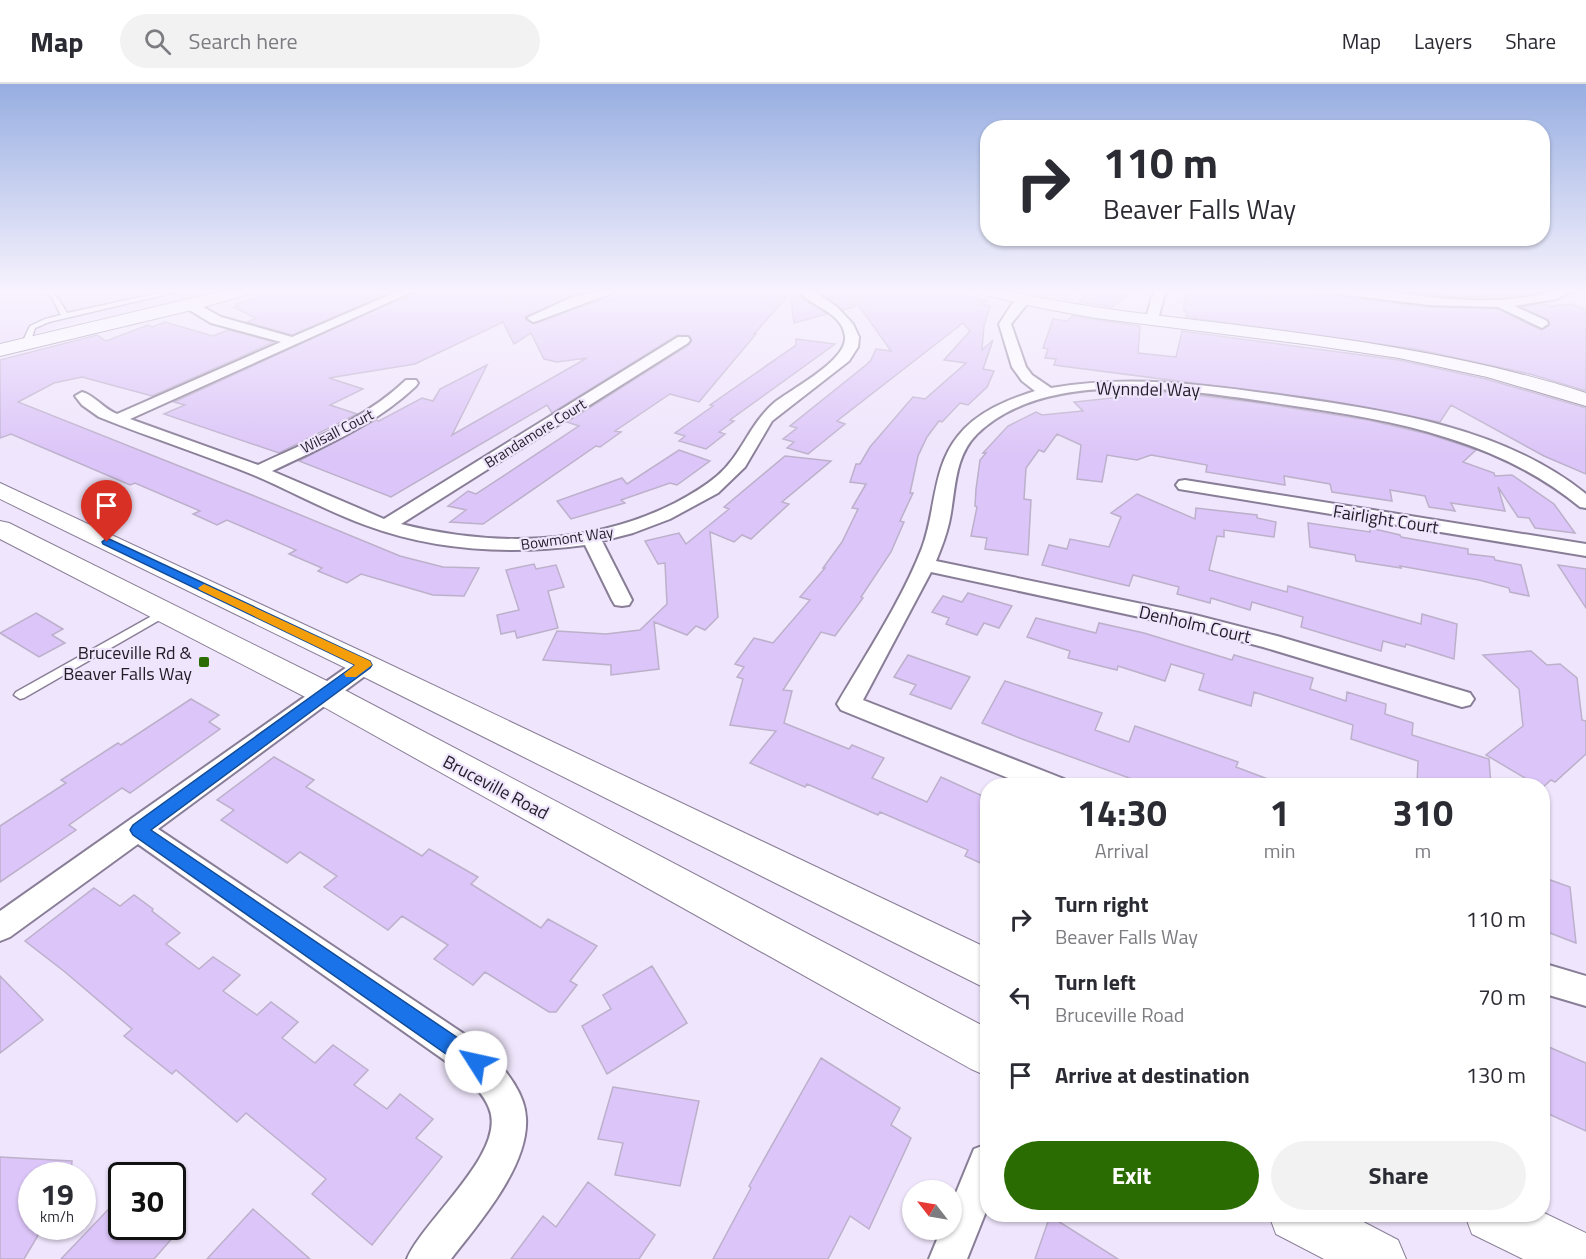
<!DOCTYPE html>
<style>
:root{--surface:#fff;--page:#f2f2f3;--text:#2b2b33;--muted:#7c7c81;--line:#e1e1e2;--accent:#2a6c02}
body{margin:0;font-family:"Titillium Web",sans-serif;background:var(--page);color:var(--text);height:100vh;display:flex;flex-direction:column;font-size:22px;white-space:nowrap}
*{box-sizing:border-box;margin:0}
p{font-size:20px;color:var(--muted)}
.icon{flex:none;width:33px;height:33px;fill:none;stroke:currentColor;stroke-width:2;stroke-linecap:round;stroke-linejoin:round}
.map{position:relative;flex:1;overflow:hidden}
.panel{position:absolute;left:980px;top:694px;width:570px;height:444px;display:flex;flex-direction:column;background:var(--surface);border-radius:24px;box-shadow:0 2px 4px #0004}
.panel>*{flex:none}
.hud{position:absolute;left:980px;top:36px;width:570px;height:126px;border-radius:24px;box-shadow:0 2px 4px #0004;background:#fff;color:var(--text);overflow:hidden}
.needle{width:39px;rotate:301deg}
.fabs{position:absolute;left:902px;top:1096px;display:grid;gap:12px}
.fabs a{display:grid;place-items:center;width:60px;height:60px;border-radius:50%;background:var(--surface);box-shadow:0 2px 4px #0004;font-size:30px}
.speed{position:absolute;left:18px;top:1078px;display:flex;gap:12px;font-size:30px;font-weight:700;text-align:center}
.speed>*{display:grid;place-content:center;width:78px;height:78px;border-radius:50%;background:var(--surface);box-shadow:0 2px 4px #0004;line-height:1}
.speed small{font-size:15px;font-weight:400}
.speed .limit{border:3px solid #111;border-radius:9px;background:#fff;color:#111}
.pin{position:absolute;display:grid;place-items:center;width:51px;height:51px;color:#fff;margin:-62px -26px;border-radius:50% 50% 50% 0;rotate:-45deg;box-shadow:0 0 6px #0007}
.pin .icon{rotate:45deg}
.me{position:absolute;width:66px;margin:-33px;rotate:305deg;stroke-linejoin:round;filter:drop-shadow(0 0 4px #0008)}
.turn{display:flex;align-items:center;gap:21px;height:126px;padding:0 24px;font-size:27px}
.turn .icon{width:78px;height:78px;stroke-width:2.5}
.turn b{display:block;font-size:42px;line-height:51px}
.eta{display:flex;justify-content:space-evenly;align-items:center;height:102px;text-align:center}
.eta b{font-size:36px;font-weight:700;line-height:42px}
.action{display:flex;gap:12px;margin-top:auto;padding:12px 24px}
.action a{flex:1;height:69px;border-radius:36px;background:var(--accent);color:#fff;font-size:24px;font-weight:700;line-height:69px;text-align:center}
.action a+a{background:var(--page);color:var(--text)}
ul{padding:0;list-style:none}
li{display:flex;align-items:center;gap:18px;height:78px;padding:0 24px}
li div{flex:1}
li b{display:block;font-size:22px}
li em{font-style:normal}
header{display:flex;align-items:center;gap:36px;box-sizing:border-box;height:84px;padding:0 30px;background:var(--surface);border-bottom:2px solid var(--line)}
header strong{font-size:28px}
nav{display:flex;gap:33px;margin-inline-start:auto;font-size:21px}
.search{width:420px;height:54px;background:var(--page);display:flex;align-items:center;gap:15px;box-sizing:border-box;padding:0 21px;border-radius:33px;color:var(--muted);font-size:22px}
.map>svg:first-child{display:block}
.built{fill:#e9dafd}
.building{fill:#dcc5f8;stroke:#bcb0cb;stroke-width:1.5}
.lines{fill:none;stroke-linecap:round;stroke-linejoin:round}
.lane-casing{stroke:#897e97;stroke-width:3}
.street-casing{stroke:#897e97;stroke-width:4}
.secondary-casing{stroke:#897e97;stroke-width:2}
.lane{fill:#fff;fill-rule:evenodd}
.street{fill:#fff;fill-rule:evenodd}
.secondary{fill:#fff;fill-rule:evenodd}
.route{fill:#1a73e8;stroke:#114b97;stroke-width:1.5}
.slow{fill:#f59e0b}
.poi-dot{fill:#2a6c02;stroke:#efe5fc;stroke-width:2}
.labels{text-anchor:middle;dominant-baseline:central;stroke-width:4.5;stroke-linejoin:round;paint-order:stroke}
.far-street-label{font-size:15px;fill:#211d27;stroke:#efe5fc}
.street-label{font-size:18px;fill:#211d27;stroke:#efe5fc}
.poi-label{font-size:18px;fill:#211d27;stroke:#efe5fc;text-anchor:end}
</style>
<header>
<strong>Map</strong>
<div class="search"><svg class="icon" aria-label="search" viewBox="0 0 24 24"><circle cx="10" cy="10" r="6"/><path d="M15 15l6 6"/></svg>Search here</div>
<nav><a>Map</a><a>Layers</a><a>Share</a></nav>
</header>
<div class="map">
<svg width="1586" height="1175" viewBox="0 0 1586 1175">
<rect width="100%" height="100%" fill="#efe5fc"/>
<!-- built -->
<path class="built" d="M0,206H223L67,240L0,260Z
M1018,206H1081L1073,218Z"/>
<!-- building -->
<path class="building" d="M280,206H396L292,251L247,238L256,234L233,223L238,222L235,220Z
M418,206H566L578,210L525,233L534,240L597,217L638,209L681,206H793L754,250H756L699,318L670,310L615,347L621,348L600,363L596,362L483,440L450,438L466,426L448,422L468,407L476,410L579,342L567,338L689,261L692,257L690,252L677,251L552,329L547,321L391,413L299,377L376,336L379,337L422,314L433,317L440,305L487,281L452,351L587,274L557,278L544,275L531,249L514,260L503,238L415,280L329,294L363,305L330,321L357,330L279,369L164,330L185,321L174,318Z
M833,206H947L987,217L981,220L990,222L984,242L982,266L993,256L983,285L994,287L987,303L968,321L960,319L942,338L939,337L927,353L918,372L910,409H913L900,437L904,438L891,468L861,513L863,514L835,552L821,548L783,606L792,607L784,639L849,665L852,661L884,674L872,694L927,718L941,693L987,714V782L965,772L968,766L880,728L878,731L807,700L805,703L750,679L776,647L730,641L743,595L737,593L744,583L735,580L754,554L773,559L810,516L800,513L825,484H823L842,458L858,425L852,424L866,400L850,398L856,380H860L870,363L913,313L925,315L966,279L944,276L970,247L963,239L837,337L845,340L808,370L787,364L794,358L783,355L797,344L790,342L866,281L871,276L876,265L891,267L857,219L854,223L843,226L819,208Z
M1088,206H1134L1112,223L1080,218Z
M1185,206H1282L1323,211V206H1330L1338,212L1430,223L1497,225L1541,246L1549,242V236L1522,223L1543,219L1550,222L1571,220L1586,226V307L1530,290L1415,265L1186,233L1187,227H1184Z
M1389,206H1509L1523,211L1456,213Z
M800,212L809,219L827,230L794,239L791,214Z
M1072,232L1140,242L1138,269L1176,273L1182,247L1399,276L1486,295L1586,324V390L1544,372L1451,321L1440,338L1325,316L1054,281L1056,275L1045,274L1048,265L1043,264L1053,235L1067,237Z
M165,238L213,252L228,246L274,258L152,312L82,293L54,299L18,318L252,411L400,472L443,483L479,484L464,512L433,511L361,490L347,499L318,487L322,484L289,470L296,466L227,436L217,441L193,430L200,427L135,399L130,401L11,350L0,354V276L97,251L106,257L148,241L152,243Z
M796,255L835,260L730,336L734,337L719,348L725,350L706,365L679,357L685,352L675,349L713,322L710,321L796,261Z
M1169,308L1252,318L1368,336L1428,350L1465,362L1476,366L1463,378L1494,389L1495,392L1512,391L1554,420L1575,449L1535,444L1529,434L1518,433L1498,403L1505,427L1451,419L1455,427L1429,423L1425,412L1390,406L1392,417L1332,408L1330,400L1284,392L1285,401L1206,388L1207,381L1151,371L1137,376L1107,371L1102,398L1077,395L1081,361L1057,350L1044,368L1039,366L1026,384L1024,415L1031,416L1028,471L985,465L987,454L971,452L977,423L975,422L976,405L980,376L986,369H983L1008,342L1036,328L1042,331L1083,327L1074,318Z
M679,366L710,377L677,401L670,399L621,416L625,419L571,435L557,417L622,394L627,400Z
M785,372L831,377L782,418L789,420L751,455L742,451L734,458L710,448L718,533L705,546L696,542L687,551L654,538L659,585L611,591V581L543,576L557,547L606,550L640,546L667,520L665,479L658,480L645,457L679,449L686,460L729,425L724,423Z
M1137,410L1195,435L1196,424L1257,431V434L1276,438L1274,453L1224,446V453L1217,452L1209,486L1287,508L1288,502L1421,540L1422,530L1457,540L1454,575L1406,560L1405,563L1383,557L1381,567L1301,543L1303,533L1252,518L1250,526L1211,514L1210,519L1177,510L1179,503L1133,491L1129,502L1042,481L1049,461L1067,465L1070,455L1109,463L1121,433L1111,429Z
M1308,439L1370,448V444L1400,451L1401,453L1468,465V470L1494,473L1495,476L1521,481L1529,512L1510,508L1509,504L1479,496L1400,482L1401,484L1356,477L1355,471L1310,463Z
M534,480L536,485L556,481L564,503L548,507L558,544L517,554L515,547L501,550L497,531L519,526L506,486Z
M1558,481L1586,485V524Z
M968,509L1012,522L999,544L984,539L977,551L946,540L949,534L932,528L943,512L962,518Z
M36,529L63,545L52,551L65,559L39,573L0,549Z
M1036,534L1096,549L1099,539L1144,549L1232,576L1234,571L1313,594L1310,605L1346,617L1347,608L1386,620L1385,630L1413,639L1412,651L1489,675L1491,702H1417L1418,677L1351,655L1353,641L1254,608L1251,622L1199,606L1204,590L1171,580L1165,597L1118,582L1117,586L1068,574L1070,567L1027,553Z
M1531,567L1547,581L1560,580L1577,594L1582,636L1586,637V670L1555,698L1551,696L1542,704L1486,671L1523,642L1519,605L1483,571Z
M908,571L970,593L951,625L910,610L916,601L894,593Z
M1005,597L1102,629L1095,646L1129,658L1135,642L1238,678L1236,683L1281,700V702H1151L1022,655L982,639Z
M191,615L219,631L209,638L220,645L130,709L122,704L69,741L76,746L0,798V742L66,699L61,696L118,659L121,661Z
M274,673L314,696L306,703L422,772L429,765L478,793L471,800L541,844L548,835L597,862L570,897L577,901L556,928H549L485,888L473,901L434,875L448,861L402,832L388,846L324,803L337,792L300,768L287,779L221,736L234,726L217,716Z
M1542,793L1570,803L1576,859L1542,846Z
M94,804L120,822L134,811L153,825L152,827L180,849L166,860L199,885L213,873L240,891L223,907L257,931L271,918L298,938L282,954L315,979L333,961L368,986L354,1001L387,1025L400,1010L433,1035L416,1054L442,1073L372,1161L312,1110L326,1095L246,1029L237,1038L176,986L172,990L124,952L132,945L65,888L25,857Z
M652,882L687,939L607,990L582,942L611,925L603,911Z
M0,892L43,936L0,969Z
M1542,960L1586,979V1047L1542,1027Z
M821,974L900,1024L891,1041L911,1054L869,1145L850,1132L828,1175H713L751,1104L749,1102Z
M613,1003L699,1017L680,1102L615,1091L623,1059L598,1055Z
M0,1073L72,1077L71,1092H32V1143H43L24,1175H0Z
M588,1098L655,1151L639,1175H511L543,1132L556,1143Z
M122,1111V1143H182L154,1175H61Z
M253,1125L310,1175H207Z
M1050,1132L1118,1175H1035Z"/>
<g class="lines">
<!-- lane casing -->
<g class="lane-casing">
<path id="lane" d="M38,206C55,205 59,216 67,229L174,206H184L49,238L35,244L30,259L26,261L22,259L30,242L45,235L61,231L51,212Z
M166,524L170,526L172,528L170,530L24,614L20,615L14,611L16,608Z"/>
</g>
<!-- street casing -->
<g class="street-casing">
<path id="street" d="M401,206H416L130,335L258,381C309,357 364,336 406,296H416L418,299L416,302C375,341 323,363 272,387L384,435L678,253H688L690,256L688,259L401,440C492,463 590,462 675,419C690,411 704,403 717,392C742,371 749,340 775,318C793,304 848,276 845,252C842,227 810,223 798,206H812L837,223L853,240L859,253L858,263L849,277L772,337L745,383L718,409L670,435L633,449L602,457L632,516L629,521L622,522L615,521L612,516L585,461C510,471 435,467 365,441C327,427 293,408 256,392C205,371 151,354 99,333L82,321L75,312L82,308C94,311 104,325 117,330L281,258L211,239L186,224L184,221L186,218H194L221,233L292,253Z
M602,206H620L537,237L533,238L527,234L570,214Z
M1157,206H1169L1164,213L1158,235L1152,239L1146,235L1152,213Z
M1332,206C1379,202 1427,216 1474,216C1495,217 1517,215 1538,211C1551,209 1561,205 1574,206L1556,215L1514,222L1547,237L1548,240L1542,244L1498,223L1430,221L1338,210Z
M1025,211L1031,215L1011,240L1026,283L1032,291L1051,304C1129,290 1208,301 1286,312C1389,327 1503,343 1586,410V424L1580,423C1541,391 1496,369 1448,354C1396,337 1342,329 1288,321C1199,308 1049,280 977,350C953,374 956,408 949,439C946,452 941,465 936,477L1195,531L1277,552L1470,609L1474,615L1470,621L1462,623L1263,563L1195,545L931,488L863,616L1064,695L1068,702H1028L841,626L837,620C866,570 901,518 922,464C936,427 932,384 958,352C977,328 1007,316 1035,307L1022,297L1012,283L999,240L1012,220Z
M1185,396L1586,460V472L1179,405L1176,401L1179,397Z
M365,573L373,576L376,581L373,586L158,745L488,966C504,985 525,1008 526,1034C529,1082 479,1139 451,1175H407C423,1136 508,1068 489,1024C484,1011 473,1000 464,990L138,760L10,853L0,857V827L357,576Z
M1542,879L1586,892V922L1542,909Z
M987,1060V1125L967,1175H929L941,1146H951V1121L974,1065Z"/>
</g>
<!-- secondary casing -->
<g class="secondary-casing">
<path id="secondary" d="M226,206H251L249,210L196,225L0,272V260Z
M979,206C1000,204 1020,210 1041,214C1068,219 1095,223 1122,227C1279,247 1435,260 1586,309V322L1487,293L1399,274L1304,260L1096,234L1041,224L981,210Z
M0,399L376,574L987,864V905L354,588L0,415Z
M0,437L9,439L335,601L987,944V992L971,985L313,617L0,455Z
M1542,1128L1586,1149V1175H1523L1472,1150L1465,1131H1542Z
M1269,1131H1350L1398,1156L1406,1175H1324L1276,1150Z"/>
</g>
<!-- lane -->
<use href="#lane" class="lane"/>
<!-- street -->
<use href="#street" class="street"/>
<!-- secondary -->
<use href="#secondary" class="secondary"/>
</g>
<!-- sky -->
<linearGradient id="sky" x2="0" y2="1"><stop stop-color="#97aee1"/><stop offset="0.56" stop-color="#f8f3fe"/><stop offset="1" stop-color="#f8f3fe" stop-opacity="0"/></linearGradient>
<rect width="1586" height="370" fill="url(#sky)"/>
<!-- route -->
<path class="route" d="M107,454L370,577L372,581L370,584L151,746L483,971L486,978L483,986L476,989L469,986L133,751L130,746L133,741L355,581L103,460L102,458Z"/>
<!-- slow -->
<path class="slow" d="M204,500L370,577L372,581L356,593H346L344,590L355,581L200,506L198,504Z"/>
<!-- markers -->
<rect class="poi-dot" x="198" y="572" width="12" height="12" rx="3"/>
<g class="labels">
<!-- far-street labels -->
<g class="far-street-label">
<text transform="translate(337 347) rotate(-27)">Wilsall Court</text>
<text transform="translate(535 349) rotate(-32)">Brandamore Court</text>
<text transform="translate(567 454) rotate(-8)">Bowmont Way</text>
</g>
<!-- street labels -->
<g class="street-label">
<text transform="translate(1148 305) rotate(1)">Wynndel Way</text>
<text transform="translate(1386 435) rotate(9)">Fairlight Court</text>
<text transform="translate(1195 540) rotate(13)">Denholm Court</text>
<text transform="translate(496 703) rotate(28)">Bruceville Road</text>
</g>
<!-- poi labels -->
<g class="poi-label">
<text x="192" y="568">Bruceville Rd &amp;<tspan x="192" dy="21">Beaver Falls Way</tspan></text>
</g>
</g>
</svg>
<div class="fabs">
<a><svg class="needle" viewBox="-14 -14 28 28"><path d="M0-13l5 13h-10z" fill="#e53935"/><path d="M0 13l5-13h-10z" fill="#7c7c81"/></svg></a>
</div>
<div class="speed"><div>19<small>km/h</small></div><div class="limit">30</div></div>
<div class="pin" style="left:107px;top:458px;background:#d93025"><svg class="icon" aria-label="arrive" viewBox="0 0 24 24"><path d="M6 21V4h12l-3 4 3 4H6"/></svg></div>
<svg class="me" style="left:476px;top:978px" viewBox="-20 -20 40 40"><circle r="19" fill="#fff"/><path d="M0-13L10 11 0 6-10 11z" fill="#1a73e8"/></svg>
<div class="hud">
<div class="turn"><svg class="icon" aria-label="right" viewBox="0 0 24 24"><path d="M7 20v-9h11M14 6l5 5-5 5"/></svg><div><b>110 m</b>Beaver Falls Way</div></div>
</div>
<section class="panel">
<div class="eta">
<div><b>14:30</b><p>Arrival</p></div>
<div><b>1</b><p>min</p></div>
<div><b>310</b><p>m</p></div>
</div>
<ul>
<li><svg class="icon" aria-label="right" viewBox="0 0 24 24"><path d="M7 20v-9h11M14 6l5 5-5 5"/></svg><div><b>Turn right</b><p>Beaver Falls Way</p></div><em>110 m</em></li>
<li><svg class="icon" aria-label="left" viewBox="0 0 24 24"><path d="M17 20v-9H6M10 6l-5 5 5 5"/></svg><div><b>Turn left</b><p>Bruceville Road</p></div><em>70 m</em></li>
<li><svg class="icon" aria-label="arrive" viewBox="0 0 24 24"><path d="M6 21V4h12l-3 4 3 4H6"/></svg><div><b>Arrive at destination</b></div><em>130 m</em></li>
</ul>
<div class="action"><a>Exit</a><a>Share</a></div>
</section>
</div>
